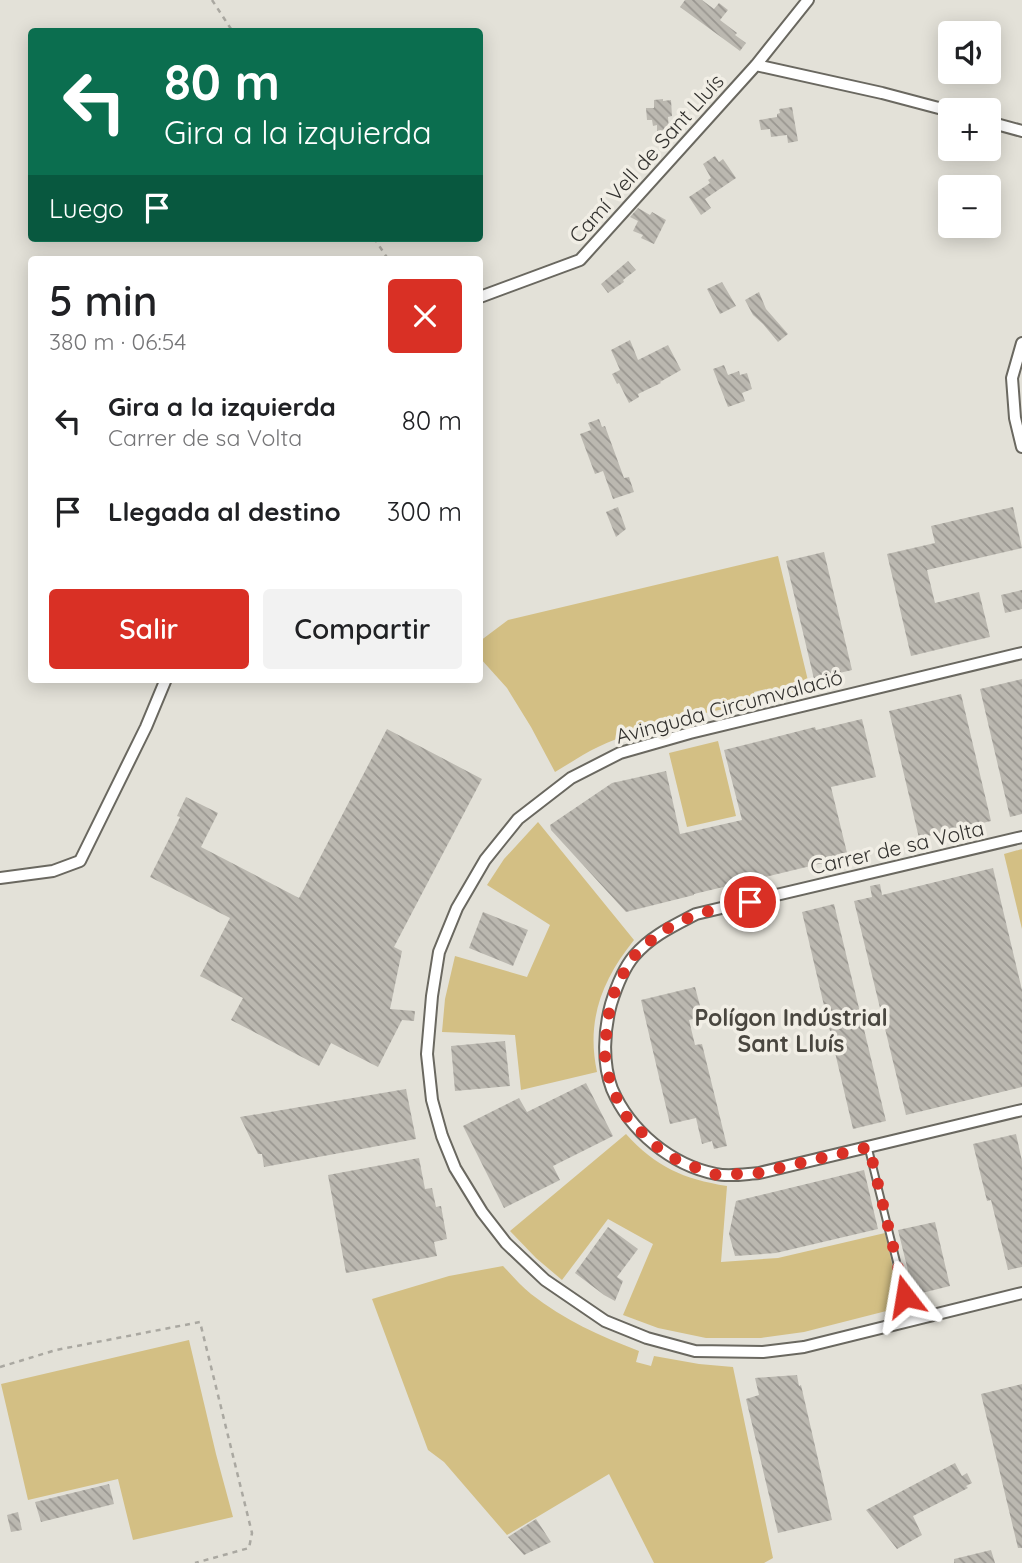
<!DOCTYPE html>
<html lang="es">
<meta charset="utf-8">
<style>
:root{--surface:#fff;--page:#f2f2f2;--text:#202124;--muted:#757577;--accent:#d93025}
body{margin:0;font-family:Quicksand,sans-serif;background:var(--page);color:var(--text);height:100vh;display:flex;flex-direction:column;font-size:26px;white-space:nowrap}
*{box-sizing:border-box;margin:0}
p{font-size:23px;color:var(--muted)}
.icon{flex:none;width:38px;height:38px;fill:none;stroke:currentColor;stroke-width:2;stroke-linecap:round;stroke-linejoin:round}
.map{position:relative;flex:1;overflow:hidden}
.sheet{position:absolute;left:28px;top:256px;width:455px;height:427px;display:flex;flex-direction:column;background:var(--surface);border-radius:7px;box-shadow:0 4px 18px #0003}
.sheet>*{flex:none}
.banner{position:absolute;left:28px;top:28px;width:455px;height:214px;border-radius:7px;box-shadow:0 4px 18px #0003;background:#0b6e4f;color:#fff;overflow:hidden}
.tools{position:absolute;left:938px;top:21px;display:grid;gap:14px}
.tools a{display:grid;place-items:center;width:63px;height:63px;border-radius:7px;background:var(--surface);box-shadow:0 4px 18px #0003;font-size:35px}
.pin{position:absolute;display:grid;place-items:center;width:60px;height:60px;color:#fff;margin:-30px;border:4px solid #fff;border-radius:50%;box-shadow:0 2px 7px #0007}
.me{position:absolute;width:77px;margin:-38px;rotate:346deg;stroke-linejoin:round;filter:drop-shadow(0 0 5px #0008)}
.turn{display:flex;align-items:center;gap:24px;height:147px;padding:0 21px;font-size:32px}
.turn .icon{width:91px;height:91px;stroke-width:2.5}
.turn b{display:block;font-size:49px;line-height:60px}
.then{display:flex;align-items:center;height:66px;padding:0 21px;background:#0003;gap:14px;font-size:26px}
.round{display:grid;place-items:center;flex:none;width:74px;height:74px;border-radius:7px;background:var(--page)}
.headline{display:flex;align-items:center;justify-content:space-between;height:119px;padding:0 21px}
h1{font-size:42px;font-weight:600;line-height:52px}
.primary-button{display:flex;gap:14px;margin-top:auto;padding:14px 21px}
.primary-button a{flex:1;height:80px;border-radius:7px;background:var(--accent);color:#fff;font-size:28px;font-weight:600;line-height:80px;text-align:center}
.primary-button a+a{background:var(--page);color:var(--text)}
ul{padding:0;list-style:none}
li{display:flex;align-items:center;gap:21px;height:91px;padding:0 21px}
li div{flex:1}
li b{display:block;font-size:26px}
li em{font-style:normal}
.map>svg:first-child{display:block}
.grass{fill:#d3bf84}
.building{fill:url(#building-back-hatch)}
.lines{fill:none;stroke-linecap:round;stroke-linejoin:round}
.service-casing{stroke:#6a6860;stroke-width:9}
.minor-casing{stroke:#6a6860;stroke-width:14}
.path{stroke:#aaa8a1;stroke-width:2.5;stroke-dasharray:5 5;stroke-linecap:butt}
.service{stroke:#fff;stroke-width:5}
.minor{stroke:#fff;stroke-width:10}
.route{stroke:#d93025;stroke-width:12;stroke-dasharray:0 21.6}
.labels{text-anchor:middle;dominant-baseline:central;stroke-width:7;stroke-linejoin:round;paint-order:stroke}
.street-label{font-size:21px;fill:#33322f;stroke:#f1eee5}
.neighbourhood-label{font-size:23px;font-weight:bold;fill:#49463f;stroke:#f1eee5}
</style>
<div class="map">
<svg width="1022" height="1563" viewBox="0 0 1022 1563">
<defs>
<pattern id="building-back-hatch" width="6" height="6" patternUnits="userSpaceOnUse" patternTransform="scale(1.75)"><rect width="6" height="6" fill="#bbb8b0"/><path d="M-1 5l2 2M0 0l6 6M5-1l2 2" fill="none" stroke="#999690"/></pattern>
</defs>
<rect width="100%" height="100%" fill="#e3e1d8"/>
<!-- grass -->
<path class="grass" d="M778,556L810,689L768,699L766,689L754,692L755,702C703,714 647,724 598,747C583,754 569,764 555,772L531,727L507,688L480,658V641L508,620Z
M718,741L736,816L687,827L669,753Z
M538,822L634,940C602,980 586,1020 597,1072L521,1090L515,1035L442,1032L445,999L455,956L527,977L550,925L487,885L504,859Z
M1022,849V929L1004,854Z
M626,1134C656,1167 683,1179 727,1186L721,1262L778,1258L885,1233L902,1307L804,1332L761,1338H706L658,1328L623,1315L653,1244L608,1219L562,1280L536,1258L510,1231Z
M503,1266C512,1275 521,1286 531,1294C564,1320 600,1336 639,1351L636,1362L651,1366L654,1356L699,1364L733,1367L773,1558L764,1563H654L609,1474L507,1535L444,1462L428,1450L372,1299L449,1276Z
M189,1340L216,1454L233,1517L133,1540L118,1479L28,1500L1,1384Z"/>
<!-- building -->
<path class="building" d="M685,0H702L714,9L719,3L728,10L720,20L737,33L735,35L746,43L740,51L680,7Z
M663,99V101L671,100L672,116L668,117L669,130L657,131V125L653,126L652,120H647L646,108H654V100Z
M792,107L798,141L788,143L787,135L771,137L770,129L761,130L759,120L777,117V114L780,113L779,109Z
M715,156L719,162L723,159L736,178L705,199L711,208L701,215L689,197L710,183L708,180L711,178L703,164Z
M638,208L650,215L652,212L666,220L654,244L641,238L643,235L633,231L638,221L630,217Z
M628,261L636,270L623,280L624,282L608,293L601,284Z
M722,282L736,306L720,314L707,289Z
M759,292L766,309L788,334L778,342L763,324L753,315L745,300Z
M630,340L638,360L668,345L681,370L660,382L661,383L638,394L639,397L629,403L619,383L617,384L612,374L620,370L611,350Z
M724,365L728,375L739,371L740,375L747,373L752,389L742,393L745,401L728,407L713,369Z
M599,419L602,427L605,426L624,478L629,477L634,492L613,499L603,471L595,474L580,434L591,430L588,423Z
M618,507L626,529L616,537L606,512Z
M1013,507L1022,548L927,570L935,603L979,592L990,637L911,656L887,554L935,543L931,526Z
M824,552L852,670L814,679L786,561Z
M1022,590V609L1005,613L1001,595Z
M1022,679V814L1010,817L980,689Z
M961,694L991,821L919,838L889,711Z
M862,719L876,777L831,787L848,857L694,894V895L626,912L551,830L550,825L612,783L666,771L680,834L742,820L724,750L815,727L816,730Z
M387,729L482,779L394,947L402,951L390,1009L415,1011L414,1021L402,1020L378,1067L331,1043L319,1066L231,1020L243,998L200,976L230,918L150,877L180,817L177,816L186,797L218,813L201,847L299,898Z
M993,868L1022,990V1087L906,1115L854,901L872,897L870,886L880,884L882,895Z
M834,904L886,1121L853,1129L802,912Z
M483,912L528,930L513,966L469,948Z
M695,987L703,1017L689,1020L695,1045L702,1044L727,1146L714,1149L712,1141L702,1144L696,1118L670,1124L641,1000Z
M505,1041L510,1086L455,1091L451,1046Z
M586,1083L613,1136L553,1166L560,1180L504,1208L463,1126L519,1098L527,1112Z
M406,1089L416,1139L264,1167L262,1154H258L240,1117Z
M1016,1134L1022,1161V1267L1008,1270L991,1200L987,1201L973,1144Z
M419,1158L425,1189L432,1188L436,1207L441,1206L447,1239L434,1242L437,1256L346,1273L328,1175Z
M864,1170L878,1229L776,1253L735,1256L729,1234L736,1201Z
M935,1222L950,1286L914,1295L898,1230Z
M608,1227L638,1249L617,1277L623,1281L615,1301L604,1295L575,1273Z
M797,1375L799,1386L801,1385L832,1520L778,1533L746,1399L759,1395L755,1378Z
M1022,1384V1548H1018L981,1394Z
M955,1463L962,1476L967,1473L972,1483L966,1486L968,1488L913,1516L922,1535L897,1549L866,1510Z
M109,1484L114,1504L41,1522L35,1502Z
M18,1512L22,1530L11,1532L7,1515Z
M536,1519L551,1542L524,1555L508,1537Z
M991,1550L995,1563H954V1559Z"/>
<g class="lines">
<!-- service casing -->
<g class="service-casing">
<path id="service" d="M868,1147L911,1320"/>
</g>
<!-- minor casing -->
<g class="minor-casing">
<path id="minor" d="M756,65L882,93L950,111
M989,122L1022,131
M480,297L580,260L756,65L808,0
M1022,343L1012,378L1015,418L1022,447
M1022,653L690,733L620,753L571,778L518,819L485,860L457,908L439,952L432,996L427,1054L432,1100L442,1136L455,1168L482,1212L506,1243L545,1280L605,1321L647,1338L695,1351L763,1352L804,1347L1022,1293
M1022,837L696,914C673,926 651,936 634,956C623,969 616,988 611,1004C604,1030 602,1063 612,1089C630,1131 671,1165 716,1174C729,1177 745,1174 759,1173L1022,1110
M0,878L53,871L80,861L146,727L166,679"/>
</g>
<!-- path -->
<path class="path" d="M212,0L233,32
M374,238L388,259
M0,1367L56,1350L200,1322L252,1533L249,1548L195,1563"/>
<!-- service -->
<use href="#service" class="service"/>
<!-- minor -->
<use href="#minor" class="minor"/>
</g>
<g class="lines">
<!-- route -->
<path class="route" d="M750,902L696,914L660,932L633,957L616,986L607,1021L605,1057L611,1087L626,1116L654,1145L680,1162L717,1175L758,1173L869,1147L905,1296"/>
</g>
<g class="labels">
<!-- street labels -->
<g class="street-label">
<text transform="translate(646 158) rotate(-48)">Camí Vell de Sant Lluís</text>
<text transform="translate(729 706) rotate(-15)">Avinguda Circumvalació</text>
<text transform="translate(897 847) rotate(-13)">Carrer de sa Volta</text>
</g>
<!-- neighbourhood labels -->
<g class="neighbourhood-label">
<text x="791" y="1017">Polígon Indústrial<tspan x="791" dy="26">Sant Lluís</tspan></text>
</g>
</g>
</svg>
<div class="tools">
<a><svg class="icon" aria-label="sound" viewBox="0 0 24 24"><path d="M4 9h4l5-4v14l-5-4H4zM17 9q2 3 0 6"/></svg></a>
<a>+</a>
<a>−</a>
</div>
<div class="pin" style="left:750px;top:902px;background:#d93025"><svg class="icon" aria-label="arrive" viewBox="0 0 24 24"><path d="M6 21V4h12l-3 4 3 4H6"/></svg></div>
<svg class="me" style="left:905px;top:1296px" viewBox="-20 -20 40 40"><path d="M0-17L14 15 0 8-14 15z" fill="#d93025" stroke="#fff" stroke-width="4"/></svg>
<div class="banner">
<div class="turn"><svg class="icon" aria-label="left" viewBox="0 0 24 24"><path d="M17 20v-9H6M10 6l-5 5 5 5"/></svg><div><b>80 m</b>Gira a la izquierda</div></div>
<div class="then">Luego<svg class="icon" aria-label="arrive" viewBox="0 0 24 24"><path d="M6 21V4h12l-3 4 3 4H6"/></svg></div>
</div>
<section class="sheet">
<div class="headline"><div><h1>5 min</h1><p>380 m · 06:54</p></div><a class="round" style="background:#d93025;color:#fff"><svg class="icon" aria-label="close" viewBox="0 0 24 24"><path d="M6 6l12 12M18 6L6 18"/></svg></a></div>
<ul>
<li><svg class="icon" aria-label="left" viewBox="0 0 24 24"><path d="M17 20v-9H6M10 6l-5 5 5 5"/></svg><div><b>Gira a la izquierda</b><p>Carrer de sa Volta</p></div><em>80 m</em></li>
<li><svg class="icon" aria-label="arrive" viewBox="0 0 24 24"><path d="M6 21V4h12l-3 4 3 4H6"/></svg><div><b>Llegada al destino</b></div><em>300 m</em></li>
</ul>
<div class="primary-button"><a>Salir</a><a>Compartir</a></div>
</section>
</div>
